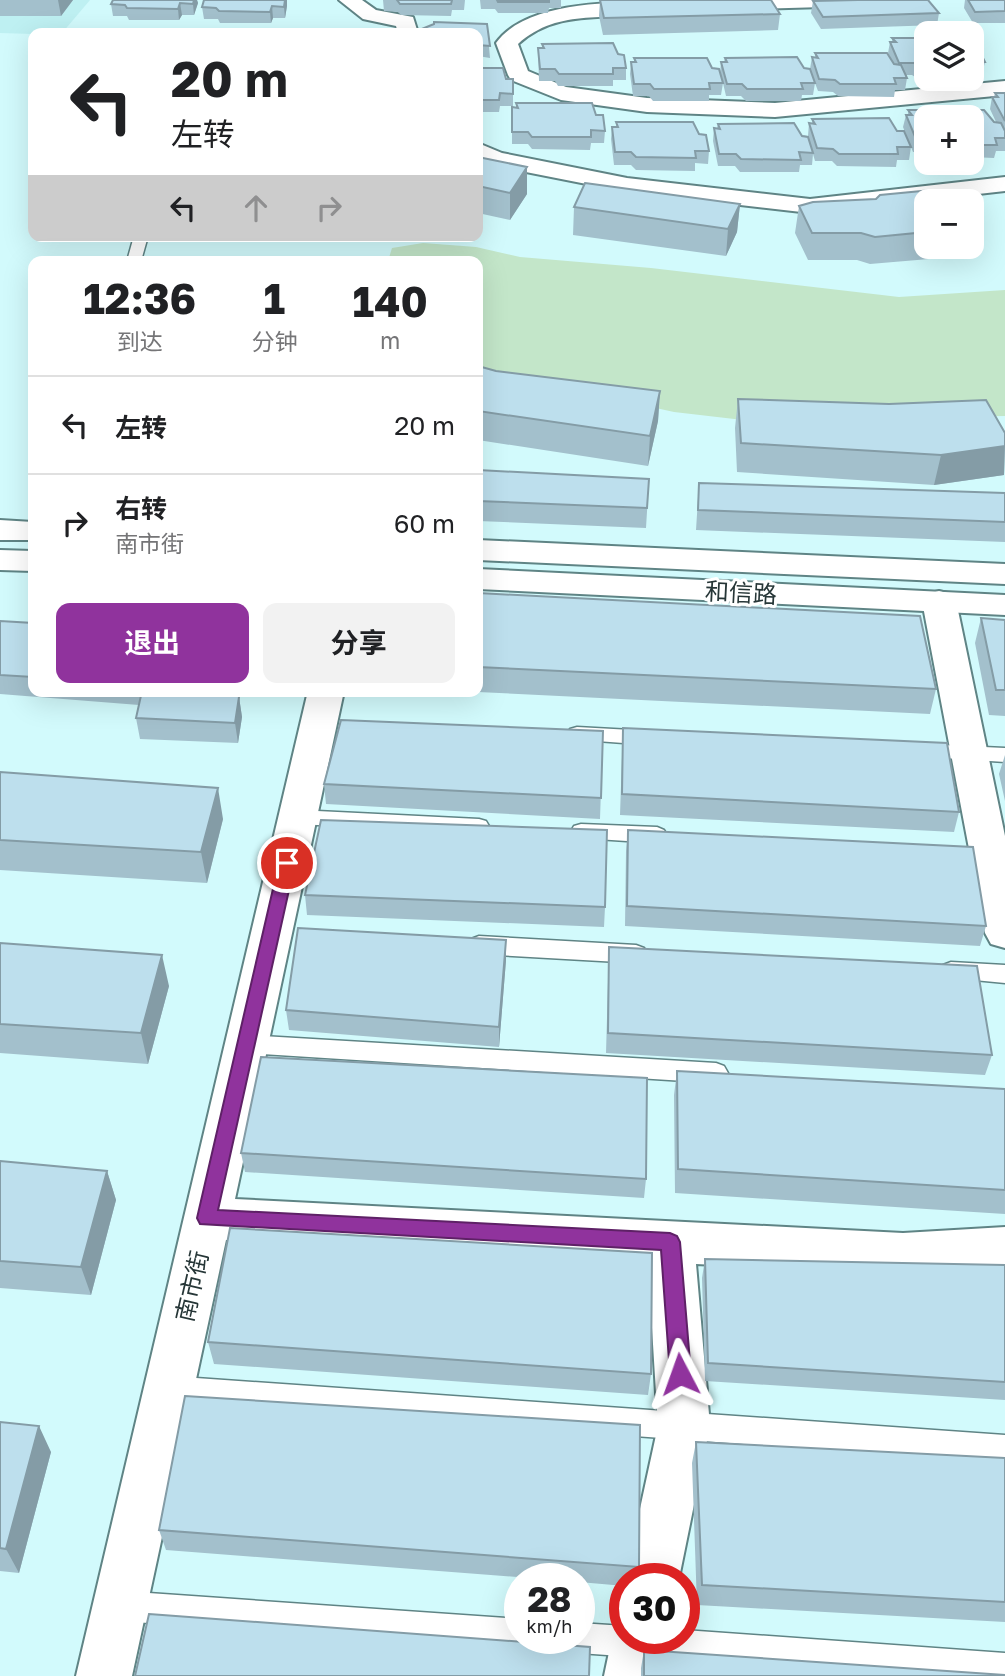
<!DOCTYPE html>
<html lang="zh">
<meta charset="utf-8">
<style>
:root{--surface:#fff;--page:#f2f2f2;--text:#202124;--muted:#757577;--line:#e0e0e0;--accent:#90339d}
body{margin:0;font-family:"Golos Text","Noto Sans SC",sans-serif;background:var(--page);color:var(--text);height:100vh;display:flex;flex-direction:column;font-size:26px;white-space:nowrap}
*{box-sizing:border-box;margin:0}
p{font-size:23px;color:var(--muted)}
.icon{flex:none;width:38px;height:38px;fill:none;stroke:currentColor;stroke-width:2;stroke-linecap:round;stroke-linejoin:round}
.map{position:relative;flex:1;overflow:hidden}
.sheet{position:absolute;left:28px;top:256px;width:455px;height:441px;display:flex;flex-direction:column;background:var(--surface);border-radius:14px;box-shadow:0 7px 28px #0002}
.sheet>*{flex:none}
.banner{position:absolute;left:28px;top:28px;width:455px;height:214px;border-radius:14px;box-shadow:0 7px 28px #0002;background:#fff;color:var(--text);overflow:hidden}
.buttons{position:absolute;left:914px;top:21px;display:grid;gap:14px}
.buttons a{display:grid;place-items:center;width:70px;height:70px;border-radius:14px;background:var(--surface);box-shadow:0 7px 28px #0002;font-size:35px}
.speed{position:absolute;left:504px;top:1563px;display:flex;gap:14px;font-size:35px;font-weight:700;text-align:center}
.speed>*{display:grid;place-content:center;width:91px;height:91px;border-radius:50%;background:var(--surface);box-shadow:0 7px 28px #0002;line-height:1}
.speed small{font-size:18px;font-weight:400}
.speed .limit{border:10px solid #d22;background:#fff;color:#111}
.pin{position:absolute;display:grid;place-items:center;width:60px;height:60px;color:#fff;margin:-30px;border:4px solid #fff;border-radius:50%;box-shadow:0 2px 7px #0007}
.me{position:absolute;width:77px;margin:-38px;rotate:356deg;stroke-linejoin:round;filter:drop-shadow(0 0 5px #0008)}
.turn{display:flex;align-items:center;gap:24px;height:147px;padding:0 28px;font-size:32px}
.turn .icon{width:91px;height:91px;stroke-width:2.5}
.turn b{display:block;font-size:49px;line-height:60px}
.lanes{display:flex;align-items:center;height:66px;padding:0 28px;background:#0003;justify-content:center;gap:35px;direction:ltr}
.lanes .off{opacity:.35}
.eta{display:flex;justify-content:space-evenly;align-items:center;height:119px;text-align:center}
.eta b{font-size:42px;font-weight:700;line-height:49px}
.primary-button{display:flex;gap:14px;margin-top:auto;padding:14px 28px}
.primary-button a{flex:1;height:80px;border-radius:14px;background:var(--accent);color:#fff;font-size:28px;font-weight:700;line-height:80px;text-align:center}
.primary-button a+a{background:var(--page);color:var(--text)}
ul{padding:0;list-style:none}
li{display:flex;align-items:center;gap:21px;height:98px;padding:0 28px;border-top:2px solid var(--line)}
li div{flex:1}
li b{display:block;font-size:26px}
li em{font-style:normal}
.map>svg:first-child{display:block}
.built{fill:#bef0f2}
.green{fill:#c3e6c9}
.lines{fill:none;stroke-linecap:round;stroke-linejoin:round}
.service-casing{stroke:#5f8485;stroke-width:3}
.minor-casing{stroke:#5f8485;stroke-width:4}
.tertiary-casing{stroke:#5f8485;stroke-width:4}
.service{fill:#fff;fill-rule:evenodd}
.minor{fill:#fff;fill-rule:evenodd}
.tertiary{fill:#fff;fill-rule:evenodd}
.wall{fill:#a3c0cc}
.shaded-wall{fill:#849ca6}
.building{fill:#bddfed;stroke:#849ca6;stroke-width:2}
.route{fill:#90339d;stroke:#5e2166;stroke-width:2}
.labels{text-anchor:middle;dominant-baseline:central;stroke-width:6;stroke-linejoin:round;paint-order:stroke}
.street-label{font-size:24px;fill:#263637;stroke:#fff}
</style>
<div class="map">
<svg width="1005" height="1676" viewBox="0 0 1005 1676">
<rect width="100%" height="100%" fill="#d2fafc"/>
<!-- built -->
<path class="built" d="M0,0H90L62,33L33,34L0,33Z"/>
<!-- green -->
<path class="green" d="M423,243L476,247L520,257L651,268L899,297L1005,290V416L743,420L674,412L478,369V261H388L392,248Z"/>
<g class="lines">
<!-- service casing -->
<g class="service-casing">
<path id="service" d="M134,236H148L141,261H127Z
M577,727L650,731L657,733L660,738L657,743L650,745L570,739L567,734L570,729Z
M920,744L1005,748V762L913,756L910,751L913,746Z
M297,810L479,819L486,821L489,826L486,831L479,833L297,824L290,822L287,817L290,812Z
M581,824L657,827L664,830L667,835L664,840L657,843L581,838L574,836L571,831L574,826Z
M479,936L636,945L644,948L647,954L644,960L636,963L479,954L471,951L468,945L471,939Z
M951,962L1005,965V983L943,977L940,971L943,965Z
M246,1035L716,1063L724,1066L728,1073L724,1080L716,1083L246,1053L238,1051L234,1044L238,1037Z
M168,1376L1005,1435V1463L168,1402L158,1398L154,1389L158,1380Z
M120,1591L520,1619V1638H534L531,1645L520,1649L120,1621L109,1617L105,1606L109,1595Z
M579,1623L625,1626V1638H684V1630L1005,1653V1676H899L579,1653L568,1649L564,1638H579Z"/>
</g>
<!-- minor casing -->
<g class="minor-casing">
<path id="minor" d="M339,0H362L376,10L413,17L418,33H398L396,26L363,19Z
M712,0H870L867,4L860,6L719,10L712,8L709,4Z
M652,1L659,3L662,7L659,11C610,23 560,6 518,44L528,71L566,87L647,98L775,103L1005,81V95L775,117L647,112L561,100L511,80L508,75L496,43C525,2 607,3 652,1Z
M478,143L502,153L627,178L810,199L1005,177V191L810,213L627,192L495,166L478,159Z
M939,591L951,594L956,601L1005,836V948L991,944L985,933L922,601L927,594Z
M308,691H344L235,1199L903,1233L1005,1227V1269L903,1275L696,1264L710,1426L679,1578H625L658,1426L648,1262L226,1240L132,1676H76Z
M625,1616V1638H668L660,1676H604L612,1638L620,1618Z"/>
</g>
<!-- tertiary casing -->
<g class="tertiary-casing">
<path id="tertiary" d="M0,520L33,522V540H0Z
M478,540L1005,564V584L478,560Z
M0,550L33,551V571L0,570Z
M478,569L1005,595V615L478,589Z"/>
</g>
<!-- service -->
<use href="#service" class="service"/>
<!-- minor -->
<use href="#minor" class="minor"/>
<!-- tertiary -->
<use href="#tertiary" class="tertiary"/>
</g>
<!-- wall -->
<path class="wall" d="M0,0H73L61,16H0Z
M113,0H197L198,3L194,15H182L179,20H129L127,16H113L111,4Z
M204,0H287V6L285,18H273L271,23H220L218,19H204L202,7Z
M383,0H465L464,10H452L451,16L401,15L398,12L384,11Z
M480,0H561V8H549L548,13H498L495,9H481Z
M600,0L780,14L778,30L603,35L599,16Z
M965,0H1005V23H973L964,8Z
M813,1L939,13L937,25L821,29L811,13Z
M434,22L487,24L490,58L478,56V33H417V31L434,24Z
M892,38H926V79H971V48L985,62L982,74H973L972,80L918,79L912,75H906L907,78L905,90H895L894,97L838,96L833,92L818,91L815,83L813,95H802L801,101H746L741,96H726L723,83L721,95H709V101H653L649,96H633L630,74L631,62H634V58L712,68L720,74L721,62H724L725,58L810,69L812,57L815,58V53L890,57L888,53L890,42H892Z
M542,44L618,54L626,68V80H613V86H558L555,81H539L538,48H542Z
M478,68L506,79H513V106H500L499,112H478Z
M995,93H1005V151H996L994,158L971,157V117H926V152H913L903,127L906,115H908V110H984L994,122H996L990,109L992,97H994Z
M516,103L596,115L605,131L604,143H591L590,150L532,149L528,144H512V107L516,108Z
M812,119L897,131L911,147L909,160H897L896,167L837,166L832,161H815L813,154L812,165H800L799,172H740L735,166H718L713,141L714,128H717L718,124L808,136L809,123H812Z
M616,122L699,134L709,151L708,164L695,163V171L636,170L631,165H614L611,139L612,127H616Z
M478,157L527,167V194L510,220L478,213Z
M926,201V247H971V216L977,224L971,252L932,254L929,259L870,264L857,260H808L795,233L799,206Z
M740,204L737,232L726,256L573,235L574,207Z
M478,366L496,371L660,391L658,421L648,466L478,440Z
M738,399L1005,433L1004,475L934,485L737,472L735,428Z
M478,470L649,479L646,528L478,521Z
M699,483L1005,493V542L696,530Z
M478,593L936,689L930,714L457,691H478Z
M981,618L1005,620V716L989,715L975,643Z
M0,621L33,623V691H233L239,697L242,717L238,743L140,739L136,718L139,705L0,694Z
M623,728L959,812L954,832L620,815Z
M603,731L600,819L326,804L324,784Z
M1005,755V801L999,774Z
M0,772L223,819L207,883L0,870Z
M628,830L986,926L980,946L625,926L626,851Z
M305,895L605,907L604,927L307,915Z
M0,943L169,986L148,1064L0,1053Z
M609,947L992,1055L985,1075L606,1053Z
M506,960L499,1047L289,1030L286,1010Z
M677,1071L1005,1089V1214L675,1193L674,1095Z
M241,1153L646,1179L644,1198L245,1172Z
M0,1161L107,1171L116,1200L91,1295L0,1288Z
M705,1259L1005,1265V1400L705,1381L702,1278Z
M208,1342L651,1374L648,1395L214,1364Z
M0,1422L51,1452L19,1573L0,1571Z
M696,1442L1005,1458V1622L697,1605L692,1463Z
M159,1530L639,1567L637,1578H625V1586L579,1582V1578H530L166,1550Z
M644,1650L1005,1676H641V1668Z"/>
<!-- shaded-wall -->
<path class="shaded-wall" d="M58,0H73L61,16Z
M194,0H197L198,3L194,15L193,4Z
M285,0H287V6L285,18L284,7Z
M180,3L182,15L179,20L178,9Z
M272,6L273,18L271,23L270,12Z
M527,167V194L510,220V193Z
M740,204L737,232L726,256L728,229Z
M931,247H934L932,254L929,259Z
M660,391L658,421L648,466L650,436Z
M1005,446L1004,475L934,485L941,455Z
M239,697L242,717L238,743L235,723Z
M218,788L223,819L207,883L201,852Z
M506,940V960L499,1047V1027Z
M162,955L169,986L148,1064L141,1033Z
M107,1171L116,1200L91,1295L81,1267Z
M39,1426L51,1452L19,1573L6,1549Z"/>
<!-- building -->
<path class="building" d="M113,0H194L193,4L180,3L178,9L127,8L125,5L111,4Z
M204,0H285L284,7L272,6L270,12L219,11L216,8L202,7Z
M397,0H452L451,4H400Z
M497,0H549V2H498Z
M600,0H771L780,14L604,18Z
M858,0H928L939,13L823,17L813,1Z
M968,0H1005V11L975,12Z
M434,22L487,24L490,46L478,45V33H417V31L434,24Z
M892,38H926V67H920L914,63H899L890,42H896Z
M613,43L618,54L624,55L626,68H613V74H559L555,69H540L538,48H544L542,44Z
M971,48H978L985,62H972L974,68H971Z
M815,53H887L894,64L901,65L907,78H894L896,84H840L835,80L819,79L812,57L818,58Z
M797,57L804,68L810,69L815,83H801L803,89H747L742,84H727L721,62H727L725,58Z
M634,58H707L712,68L719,69L723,83H709L710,89H654L650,84H634L631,62H636Z
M478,68H503L506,79H513V94L500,93L499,100H478Z
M995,93H1005V121L992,97H998Z
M516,103H592L596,115H603L605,131L591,130V137H532L528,132H512V107L518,108Z
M908,110H984L994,122L1001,123L1005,131V138H995L997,145H971V117H926V139H916L906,115H912Z
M889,118L897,131H904L911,147H897L898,154H839L833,149L817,148L809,123L815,124L812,119Z
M616,122H693L699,134L706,135L709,151H695L696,158L636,157L631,152H615L612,127H618Z
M794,123L802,136L808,137L813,153L799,152L801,160L741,159L736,154H719L714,128L720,129L718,124Z
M478,157L527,167L510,193L478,186Z
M585,183L740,204L728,229L574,207Z
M932,190L954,195L959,201H926V232L875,237L861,233H812L799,206L813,202L876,199L880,195Z
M971,216L977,224H971Z
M478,366L496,371L660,391L650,436L478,411Z
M738,399L889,404L986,400L1005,433V446L941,455L741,443Z
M478,470L649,479L647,508L478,501Z
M699,483L1005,493V522L698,510Z
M478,593L920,616L936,689L478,667Z
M981,618L1005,620V690H996Z
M0,621L33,623V677L0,675Z
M142,691H233L239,697L235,723L136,718Z
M341,720L603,731L601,798L324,784Z
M623,728L947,743L959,812L622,794Z
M0,772L218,788L201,852L0,840Z
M321,820L607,830L605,907L305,895Z
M628,830L973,847L986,926L627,906Z
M298,928L506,940L499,1027L286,1010Z
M0,943L162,955L141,1033L0,1024Z
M609,947L977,966L992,1055L608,1033Z
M261,1057L647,1078L646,1179L241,1153Z
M677,1071L1005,1089V1190L678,1169Z
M0,1161L107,1171L81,1267L0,1261Z
M230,1228L652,1253L651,1374L208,1342Z
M705,1259L1005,1265V1382L708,1363Z
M185,1396L640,1425L639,1567L159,1530Z
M0,1422L39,1426L6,1549L0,1548Z
M696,1442L1005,1458V1602L702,1585Z
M149,1614L590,1647L589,1676H135Z
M644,1650L1005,1675V1676H644Z"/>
<!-- route -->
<path class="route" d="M287,858L295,863L218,1210L670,1233L677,1236L680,1242L691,1374L688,1380L680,1383L673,1380L670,1374L661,1250L200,1224L197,1218L279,863Z"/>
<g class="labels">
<!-- street labels -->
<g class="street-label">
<text transform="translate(741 592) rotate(3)">和信路</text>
<text transform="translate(191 1286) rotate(-77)">南市街</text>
</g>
</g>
</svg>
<div class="buttons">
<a><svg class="icon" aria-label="layers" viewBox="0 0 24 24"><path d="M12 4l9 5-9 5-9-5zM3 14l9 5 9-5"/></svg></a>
<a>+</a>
<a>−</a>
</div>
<div class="speed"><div>28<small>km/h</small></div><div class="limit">30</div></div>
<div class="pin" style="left:287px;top:863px;background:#d93025"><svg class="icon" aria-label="arrive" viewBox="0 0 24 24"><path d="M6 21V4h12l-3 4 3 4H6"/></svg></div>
<svg class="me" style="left:680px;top:1374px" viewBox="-20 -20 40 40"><path d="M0-17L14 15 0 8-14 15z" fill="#90339d" stroke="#fff" stroke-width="4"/></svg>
<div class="banner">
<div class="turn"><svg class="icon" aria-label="left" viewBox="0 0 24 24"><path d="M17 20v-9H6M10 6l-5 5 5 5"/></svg><div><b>20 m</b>左转</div></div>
<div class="lanes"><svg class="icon" aria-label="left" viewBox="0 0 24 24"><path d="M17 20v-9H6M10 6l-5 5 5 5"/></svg><svg class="icon off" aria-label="ahead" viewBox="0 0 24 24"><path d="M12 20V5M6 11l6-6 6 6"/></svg><svg class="icon off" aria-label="right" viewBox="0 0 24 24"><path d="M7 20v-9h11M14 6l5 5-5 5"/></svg></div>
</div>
<section class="sheet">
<div class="eta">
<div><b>12:36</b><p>到达</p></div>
<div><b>1</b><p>分钟</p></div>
<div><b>140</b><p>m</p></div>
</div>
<ul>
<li><svg class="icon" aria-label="left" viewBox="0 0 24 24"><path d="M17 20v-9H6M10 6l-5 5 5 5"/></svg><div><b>左转</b></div><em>20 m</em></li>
<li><svg class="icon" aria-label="right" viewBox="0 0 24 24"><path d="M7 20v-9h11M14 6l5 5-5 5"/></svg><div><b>右转</b><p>南市街</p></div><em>60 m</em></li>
</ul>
<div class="primary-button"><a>退出</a><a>分享</a></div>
</section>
</div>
